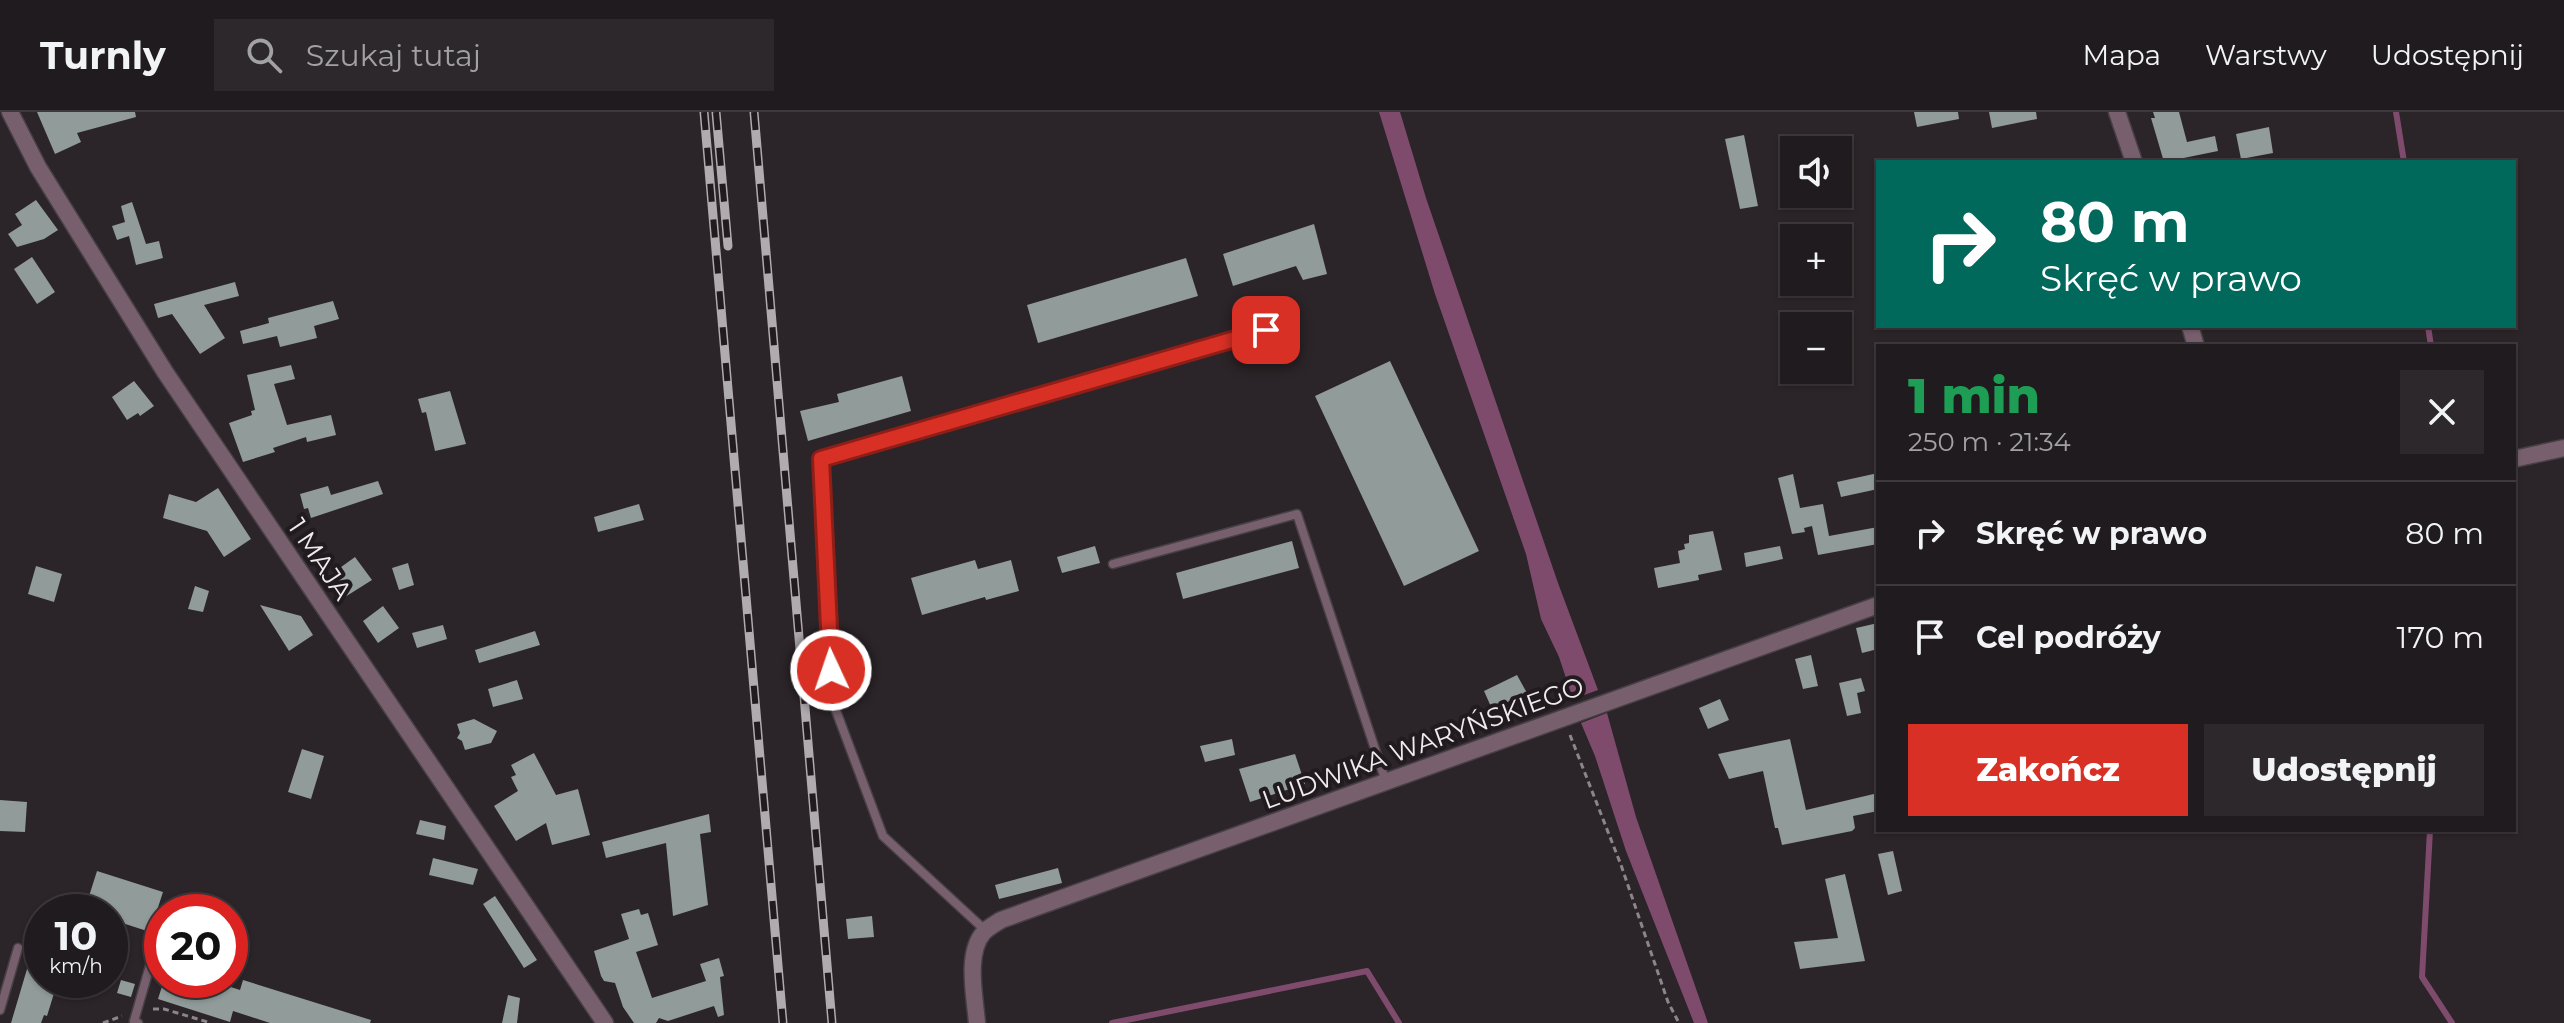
<!DOCTYPE html>
<html lang="pl">
<meta charset="utf-8">
<style>
:root{--surface:#201b1e;--page:#2d282b;--text:#f1f3f6;--muted:#a2a1a4;--line:#3d393c;--accent:#d93025}
body{margin:0;font-family:Montserrat,sans-serif;background:var(--page);color:var(--text);height:100vh;display:flex;flex-direction:column;font-size:30px;white-space:nowrap}
*{box-sizing:border-box;margin:0}
p{font-size:26px;color:var(--muted)}
.icon{flex:none;width:44px;height:44px;fill:none;stroke:currentColor;stroke-width:2;stroke-linecap:round;stroke-linejoin:round}
.map{position:relative;flex:1;overflow:hidden}
.panel{position:absolute;left:1876px;top:232px;width:640px;height:488px;display:flex;flex-direction:column;background:var(--surface);border-radius:0px;box-shadow:0 2px 6px #0004,0 0 0 2px var(--line)}
.panel>*{flex:none}
.top-card{position:absolute;left:1876px;top:48px;width:640px;height:168px;border-radius:0px;box-shadow:0 2px 6px #0004,0 0 0 2px var(--line);background:#00695c;color:#fff;overflow:hidden}
.tools{position:absolute;left:1780px;top:24px;display:grid;gap:16px}
.tools a{display:grid;place-items:center;width:72px;height:72px;border-radius:0px;background:var(--surface);box-shadow:0 2px 6px #0004,0 0 0 2px var(--line);font-size:40px}
.speed{position:absolute;left:24px;top:782px;display:flex;gap:16px;font-size:40px;font-weight:700;text-align:center}
.speed>*{display:grid;place-content:center;width:104px;height:104px;border-radius:50%;background:var(--surface);box-shadow:0 2px 6px #0004,0 0 0 2px var(--line);line-height:1}
.speed small{font-size:20px;font-weight:400}
.speed .limit{border:12px solid #d22;background:#fff;color:#111}
.pin{position:absolute;display:grid;place-items:center;width:68px;height:68px;color:#fff;margin:-34px;border-radius:16px;box-shadow:0 4px 12px #0006}
.me{position:absolute;width:88px;margin:-44px;rotate:357deg;stroke-linejoin:round;filter:drop-shadow(0 0 6px #0008)}
.turn{display:flex;align-items:center;gap:28px;height:168px;padding:0 32px;font-size:36px}
.turn .icon{width:104px;height:104px;stroke-width:2.5}
.turn b{display:block;font-size:56px;line-height:68px}
.round{display:grid;place-items:center;flex:none;width:84px;height:84px;border-radius:0px;background:var(--page)}
.summary{display:flex;align-items:center;justify-content:space-between;height:136px;padding:0 32px}
h1{font-size:48px;font-weight:800;line-height:60px;color:#1e9e55}
.action{display:flex;gap:16px;margin-top:auto;padding:16px 32px}
.action a{flex:1;height:92px;border-radius:0px;background:var(--accent);color:#fff;font-size:32px;font-weight:800;line-height:92px;text-align:center}
.action a+a{background:var(--page);color:var(--text)}
ul{padding:0;list-style:none}
li{display:flex;align-items:center;gap:24px;height:104px;padding:0 32px;border-top:2px solid var(--line)}
li div{flex:1}
li b{display:block;font-size:30px}
li em{font-style:normal}
header{display:flex;align-items:center;gap:48px;box-sizing:border-box;height:112px;padding:0 40px;background:var(--surface);border-bottom:2px solid var(--line)}
header strong{font-size:38px}
nav{display:flex;gap:44px;margin-inline-start:auto;font-size:28px}
.search{width:560px;height:72px;background:var(--page);display:flex;align-items:center;gap:20px;box-sizing:border-box;padding:0 28px;border-radius:0px;color:var(--muted);font-size:30px}
.map>svg:first-child{display:block}
.water{fill:#7f4b6d}
.lines{fill:none;stroke-linecap:round;stroke-linejoin:round}
.stream{stroke:#7f4b6d;stroke-width:6}
.building{fill:#909b9a}
.lane-casing{stroke:#474044;stroke-width:11}
.street-casing{stroke:#474044;stroke-width:19}
.path{stroke:#8c8689;stroke-width:3;stroke-dasharray:6 4;stroke-linecap:butt}
.lane{stroke:#775f6e;stroke-width:8}
.street{stroke:#775f6e;stroke-width:16}
.rail-casing{stroke:#b0abae;stroke-width:9}
.rail{stroke:#211b1f;stroke-width:6;stroke-dasharray:18;stroke-linecap:butt}
.route-casing{stroke:#8d1f18;stroke-width:20}
.route{stroke:#d93025;stroke-width:14}
.labels{text-anchor:middle;dominant-baseline:central;stroke-width:8;stroke-linejoin:round;paint-order:stroke}
.street-label{font-size:26px;fill:#f0ecee;stroke:#211b1f}
</style>
<header>
<strong>Turnly</strong>
<div class="search"><svg class="icon" aria-label="search" viewBox="0 0 24 24"><circle cx="10" cy="10" r="6"/><path d="M15 15l6 6"/></svg>Szukaj tutaj</div>
<nav><a>Mapa</a><a>Warstwy</a><a>Udostępnij</a></nav>
</header>
<div class="map">
<svg width="2564" height="911" viewBox="0 0 2564 911">
<rect width="100%" height="100%" fill="#2b2428"/>
<!-- water -->
<path class="water" d="M1379,0H1400L1426,86L1558,471L1598,578L1573,587L1559,545L1541,507L1526,442L1435,182Z
M1607,601L1636,705L1708,911H1694L1626,739L1595,644L1581,611Z"/>
<g class="lines">
<!-- stream -->
<path class="stream" d="M2396,0L2404,50
M2428,214L2431,234
M2430,718L2422,865L2452,911
M1112,911L1367,859L1399,911"/>
</g>
<!-- building -->
<path class="building" d="M37,0H135L136,5L77,21L81,30L55,42Z
M1914,0H1958L1959,7L1917,15Z
M1989,0H2036L2037,7L1992,16Z
M2153,0H2179L2187,30L2215,24L2218,39L2164,50L2151,6H2155Z
M2269,15L2273,41L2241,47L2236,22Z
M1744,23L1758,94L1740,97L1725,27Z
M36,88L58,118L44,127L17,135L8,122L22,113L15,102Z
M132,90L146,132L159,129L163,146L136,153L129,124L117,128L112,114L125,110L121,94Z
M1314,112L1327,162L1303,168L1296,154L1233,174L1223,142Z
M32,145L55,180L37,192L14,157Z
M1186,146L1198,184L1038,231L1027,193Z
M235,170L239,184L204,193L225,226L200,242L172,202L158,206L154,192Z
M333,189L339,207L314,214L317,226L280,235L277,224L243,232L240,219L269,211L268,206Z
M1390,249L1479,439L1404,474L1315,284Z
M291,253L295,267L274,272L287,313L331,303L336,323L307,330L306,325L273,336L275,340L243,350L229,311L252,303L251,299L255,298L247,263Z
M902,264L911,299L808,329L800,299L839,290L837,282Z
M134,269L154,294L140,304L138,301L127,308L112,285Z
M450,279L466,332L435,339L426,300L422,301L418,287Z
M1878,361V377L1841,385L1837,370Z
M1793,362L1800,396L1823,392L1829,424L1878,415V432L1818,443L1812,414L1804,416L1805,420L1792,422L1778,366Z
M378,369L383,382L311,406L308,396L304,397L300,382L328,374L331,383Z
M218,376L251,427L224,445L207,419L163,406L169,382L196,390Z
M639,392L644,408L598,420L594,405Z
M1713,419L1722,458L1698,463L1699,468L1658,476L1654,456L1680,451L1678,439L1685,437L1684,432L1689,431V423Z
M1292,429L1299,456L1183,487L1176,461Z
M1095,434L1100,451L1062,461L1057,445Z
M1780,434L1783,447L1746,455L1744,441Z
M355,445L372,468L345,485L330,463Z
M975,448L978,457L1011,448L1019,479L986,488L985,485L922,503L911,466Z
M408,451L414,473L399,478L392,456Z
M36,454L62,462L54,490L28,482Z
M195,474L209,479L203,500L188,497Z
M260,493L301,504L313,523L289,539Z
M383,494L399,516L378,531L363,509Z
M1878,511V537L1862,541L1856,516Z
M443,513L447,527L417,536L412,521Z
M535,519L540,533L479,551L475,538Z
M1811,543L1818,574L1803,577L1795,547Z
M1517,563L1527,581L1492,597L1484,579Z
M1861,566L1865,579L1857,581L1861,601L1847,604L1839,571Z
M517,568L523,587L493,595L488,577Z
M1720,587L1729,608L1708,617L1699,596Z
M474,607L497,619L491,631L465,638L462,629L457,626L460,621L457,612Z
M1232,627L1235,643L1205,650L1200,634Z
M1790,627L1806,698L1878,681V699L1853,704L1855,716L1852,719L1782,733L1778,716H1775L1763,659L1729,667L1718,642Z
M302,637L324,644L311,687L288,680Z
M534,641L556,683L578,677L590,723L552,733L546,711L516,729L494,694L518,679L511,665L516,663L511,653Z
M1295,642L1305,672L1250,690L1239,657Z
M0,688L27,690L25,720L0,719Z
M709,702L711,720L700,722L708,793L673,804L666,731L606,746L602,730Z
M420,708L446,714L444,728L416,722Z
M1893,739L1902,779L1888,783L1878,742Z
M433,746L478,757L473,773L429,763Z
M1058,756L1062,771L999,787L995,773Z
M97,759L163,780L150,820L110,807V800H84Z
M1845,762L1865,849L1800,857L1794,830L1838,826L1825,767Z
M495,784L537,848L524,856L483,792Z
M639,797L641,803L648,801L658,833L636,840L652,886L706,869L700,852L719,846L724,864L720,865L724,903L718,905L714,894L668,909L659,906L656,911H634L623,895L615,871L604,869L601,864L594,839L629,827L621,802Z
M872,804L874,825L848,827L846,807Z
M38,820L42,821V868H54L52,874L56,875L47,904L44,903L41,911H11Z
M121,868L135,872L131,885L117,881Z
M164,868H209L240,878L243,868L371,908L370,911H270L233,899L230,910L158,887Z
M508,883L520,886L517,911H502Z"/>
<g class="lines">
<!-- lane casing -->
<g class="lane-casing">
<path id="lane" d="M1113,452L1297,402L1386,670
M985,818L883,724L832,588L821,347L1266,218
M0,898L18,836
M138,911L134,909L162,812"/>
</g>
<!-- street casing -->
<g class="street-casing">
<path id="street" d="M10,0L38,55L165,260L605,911
M2117,0L2134,50
M2190,214L2196,234
M2514,347L2564,336
M977,911C975,885 965,841 984,820C989,815 995,812 1001,808L1878,493"/>
</g>
<!-- path -->
<path class="path" d="M1570,623L1621,753L1668,890L1679,911
M153,897H164L211,911
M103,911L122,904"/>
<!-- lane -->
<use href="#lane" class="lane"/>
<!-- street -->
<use href="#street" class="street"/>
<!-- rail casing -->
<g class="rail-casing">
<path id="rail" d="M704,0L783,911
M716,0L728,134
M754,0L832,911"/>
</g>
<!-- rail -->
<use href="#rail" class="rail"/>
</g>
<g class="lines">
<!-- route casing -->
<g class="route-casing">
<path id="route" d="M831,558L821,347L1266,218"/>
</g>
<!-- route -->
<use href="#route" class="route"/>
</g>
<g class="labels">
<!-- street labels -->
<g class="street-label">
<text transform="translate(320 447) rotate(56)">1 MAJA</text>
<text transform="translate(1423 631) rotate(-20)">LUDWIKA WARYŃSKIEGO</text>
</g>
</g>
</svg>
<div class="tools">
<a><svg class="icon" aria-label="sound" viewBox="0 0 24 24"><path d="M4 9h4l5-4v14l-5-4H4zM17 9q2 3 0 6"/></svg></a>
<a>+</a>
<a>−</a>
</div>
<div class="speed"><div>10<small>km/h</small></div><div class="limit">20</div></div>
<div class="pin" style="left:1266px;top:218px;background:#d93025"><svg class="icon" aria-label="arrive" viewBox="0 0 24 24"><path d="M6 21V4h12l-3 4 3 4H6"/></svg></div>
<svg class="me" style="left:831px;top:558px" viewBox="-20 -20 40 40"><circle r="17" fill="#d93025" stroke="#fff" stroke-width="3"/><path d="M0-11L8 9 0 5-8 9z" fill="#fff"/></svg>
<div class="top-card">
<div class="turn"><svg class="icon" aria-label="right" viewBox="0 0 24 24"><path d="M7 20v-9h11M14 6l5 5-5 5"/></svg><div><b>80 m</b>Skręć w prawo</div></div>
</div>
<section class="panel">
<div class="summary"><div><h1>1 min</h1><p>250 m · 21:34</p></div><a class="round"><svg class="icon" aria-label="close" viewBox="0 0 24 24"><path d="M6 6l12 12M18 6L6 18"/></svg></a></div>
<ul>
<li><svg class="icon" aria-label="right" viewBox="0 0 24 24"><path d="M7 20v-9h11M14 6l5 5-5 5"/></svg><div><b>Skręć w prawo</b></div><em>80 m</em></li>
<li><svg class="icon" aria-label="arrive" viewBox="0 0 24 24"><path d="M6 21V4h12l-3 4 3 4H6"/></svg><div><b>Cel podróży</b></div><em>170 m</em></li>
</ul>
<div class="action"><a>Zakończ</a><a>Udostępnij</a></div>
</section>
</div>
